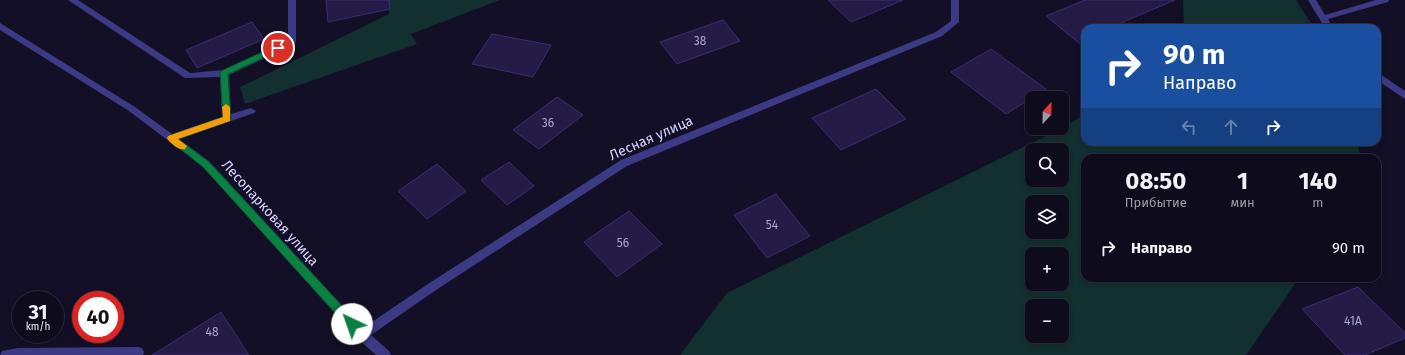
<!DOCTYPE html>
<html lang="ru">
<meta charset="utf-8">
<style>
:root{--surface:#0e0b1c;--page:#171425;--text:#f1f3f6;--muted:#9b9ba3;--line:#2e2b3b}
body{margin:0;font-family:"Fira Sans",sans-serif;background:var(--page);color:var(--text);height:100vh;display:flex;flex-direction:column;font-size:15px;white-space:nowrap}
*{box-sizing:border-box;margin:0}
p{font-size:13px;color:var(--muted)}
.icon{flex:none;width:22px;height:22px;fill:none;stroke:currentColor;stroke-width:2;stroke-linecap:round;stroke-linejoin:round}
.map{position:relative;flex:1;overflow:hidden}
.details{position:absolute;left:1081px;top:154px;width:300px;height:128px;display:flex;flex-direction:column;background:var(--surface);border-radius:12px;box-shadow:0 2px 6px #0003,0 0 0 1px var(--line)}
.details>*{flex:none}
.banner{position:absolute;left:1081px;top:24px;width:300px;height:122px;border-radius:12px;box-shadow:0 2px 6px #0003,0 0 0 1px var(--line);background:#1a4fa0;color:#fff;overflow:hidden}
.needle{width:26px;rotate:22deg}
.tools{position:absolute;left:1025px;top:91px;display:grid;gap:8px}
.tools a{display:grid;place-items:center;width:44px;height:44px;border-radius:8px;background:var(--surface);box-shadow:0 2px 6px #0003,0 0 0 1px var(--line);font-size:20px}
.speed{position:absolute;left:12px;top:291px;display:flex;gap:8px;font-size:20px;font-weight:700;text-align:center}
.speed>*{display:grid;place-content:center;width:52px;height:52px;border-radius:50%;background:var(--surface);box-shadow:0 2px 6px #0003,0 0 0 1px var(--line);line-height:1}
.speed small{font-size:10px;font-weight:400}
.speed .limit{border:6px solid #d22;background:#fff;color:#111}
.pin{position:absolute;display:grid;place-items:center;width:34px;height:34px;color:#fff;margin:-17px;border:2px solid #fff;border-radius:50%;box-shadow:0 1px 4px #0007}
.me{position:absolute;width:44px;margin:-22px;rotate:318deg;stroke-linejoin:round;filter:drop-shadow(0 0 3px #0008)}
.turn{display:flex;align-items:center;gap:14px;height:84px;padding:0 16px;font-size:18px}
.turn .icon{width:52px;height:52px;stroke-width:2.5}
.turn b{display:block;font-size:28px;line-height:34px}
.lanes{display:flex;align-items:center;height:38px;padding:0 16px;background:#0003;justify-content:center;gap:20px;direction:ltr}
.lanes .off{opacity:.35}
.eta{display:flex;justify-content:space-evenly;align-items:center;height:68px;text-align:center}
.eta b{font-size:24px;font-weight:700;line-height:28px}
ul{padding:0;list-style:none}
li{display:flex;align-items:center;gap:12px;height:52px;padding:0 16px}
li div{flex:1}
li b{display:block;font-size:15px}
li em{font-style:normal}
.map>svg:first-child{display:block}
.green{fill:#12302f;fill-rule:evenodd}
.building{fill:#241b47;stroke:#3b2d73}
.lines{fill:none;stroke-linecap:round;stroke-linejoin:round}
.minor{fill:#3d3a85;fill-rule:evenodd}
.route{fill:#0b8043;stroke:#07532c}
.slow{fill:#f59e0b}
.labels{text-anchor:middle;dominant-baseline:central;stroke-width:4;stroke-linejoin:round;paint-order:stroke}
.number-label{font-size:12px;fill:#aca6d1}
.street-label{font-size:14px;fill:#d9d4ff;stroke:#130f26}
</style>
<div class="map">
<svg width="1405" height="355" viewBox="0 0 1405 355">
<rect width="100%" height="100%" fill="#130f26"/>
<!-- green -->
<path class="green" d="M388,0H500L411,34L417,44L245,104L240,87L389,14Z
M1183,0H1296L1314,28H1184Z
M1085,114V142H1357L1361,158H1085V278H1299L1246,355H680L727,293L1062,128ZM1032,150H1062V180H1032ZM1032,202H1062V232H1032ZM1032,254H1062V284H1032ZM1032,306H1062V336H1032Z"/>
<!-- building -->
<path class="building" d="M326,0H389L390,9L328,22Z
M828,0H903L851,22Z
M1085,0H1175L1109,28H1085V48L1046,16Z
M723,20L740,41L677,64L660,42Z
M252,22L264,39L197,68L186,50Z
M492,34L551,45L533,77L472,64Z
M991,49L1046,89L1006,114L951,72Z
M876,89L906,119L841,150L812,118Z
M557,97L583,115L539,149L513,130Z
M509,162L534,186L507,205L481,180Z
M437,164L466,191L427,219L398,191Z
M776,194L810,236L767,258L734,215Z
M629,211L662,244L617,277L584,242Z
M1358,287L1405,333V338L1365,355H1345L1302,309Z
M221,312L249,355H152Z"/>
<g class="lines">
<!-- minor -->
<path class="minor" d="M68,0H78L190,73L223,70L288,40V0H296V42L295,44L229,75L231,114L251,108L256,111L254,113L179,139L209,161L363,328L431,282L621,160L936,32L951,21V0H959V22L942,36L627,166L439,288L371,335L389,351L391,355H376L358,339L203,167L129,111L0,30V23L135,107L172,134L222,117L220,77L185,78Z
M1308,0H1316L1325,15L1376,0H1389L1388,2L1328,19L1333,28H1325Z
M1377,72L1405,91V99L1377,80Z
M138,347L142,348L144,352L143,355H0L2,351L18,348Z"/>
</g>
<!-- route -->
<path class="route" d="M278,45L281,46V50L228,74L231,119L230,121L178,139L209,162L355,320L357,324L355,327L352,328L348,327L203,167L167,138L168,136L223,117L220,73L221,71Z"/>
<!-- slow -->
<path class="slow" d="M226,104L230,107V121L178,139L187,146L185,149C179,151 170,143 167,138L168,136L223,117L222,107Z"/>
<g class="labels">
<!-- number labels -->
<g class="number-label">
<text x="700" y="41">38</text>
<text x="548" y="123">36</text>
<text x="772" y="225">54</text>
<text x="623" y="243">56</text>
<text x="1353" y="321">41А</text>
<text x="212" y="332">48</text>
</g>
<!-- street labels -->
<g class="street-label">
<text transform="translate(651 138) rotate(-24)">Лесная улица</text>
<text transform="translate(270 213) rotate(48)">Лесопарковая улица</text>
</g>
</g>
</svg>
<div class="tools">
<a><svg class="needle" viewBox="-14 -14 28 28"><path d="M0-13l5 13h-10z" fill="#e53935"/><path d="M0 13l5-13h-10z" fill="#9b9ba3"/></svg></a>
<a><svg class="icon" aria-label="search" viewBox="0 0 24 24"><circle cx="10" cy="10" r="6"/><path d="M15 15l6 6"/></svg></a>
<a><svg class="icon" aria-label="layers" viewBox="0 0 24 24"><path d="M12 4l9 5-9 5-9-5zM3 14l9 5 9-5"/></svg></a>
<a>+</a>
<a>−</a>
</div>
<div class="speed"><div>31<small>km/h</small></div><div class="limit">40</div></div>
<div class="pin" style="left:278px;top:48px;background:#d93025"><svg class="icon" aria-label="arrive" viewBox="0 0 24 24"><path d="M6 21V4h12l-3 4 3 4H6"/></svg></div>
<svg class="me" style="left:352px;top:324px" viewBox="-20 -20 40 40"><circle r="19" fill="#fff"/><path d="M0-13L10 11 0 6-10 11z" fill="#0b8043"/></svg>
<div class="banner">
<div class="turn"><svg class="icon" aria-label="right" viewBox="0 0 24 24"><path d="M7 20v-9h11M14 6l5 5-5 5"/></svg><div><b>90 m</b>Направо</div></div>
<div class="lanes"><svg class="icon off" aria-label="left" viewBox="0 0 24 24"><path d="M17 20v-9H6M10 6l-5 5 5 5"/></svg><svg class="icon off" aria-label="ahead" viewBox="0 0 24 24"><path d="M12 20V5M6 11l6-6 6 6"/></svg><svg class="icon" aria-label="right" viewBox="0 0 24 24"><path d="M7 20v-9h11M14 6l5 5-5 5"/></svg></div>
</div>
<section class="details">
<div class="eta">
<div><b>08:50</b><p>Прибытие</p></div>
<div><b>1</b><p>мин</p></div>
<div><b>140</b><p>m</p></div>
</div>
<ul>
<li><svg class="icon" aria-label="right" viewBox="0 0 24 24"><path d="M7 20v-9h11M14 6l5 5-5 5"/></svg><div><b>Направо</b></div><em>90 m</em></li>
</ul>
</section>
</div>
